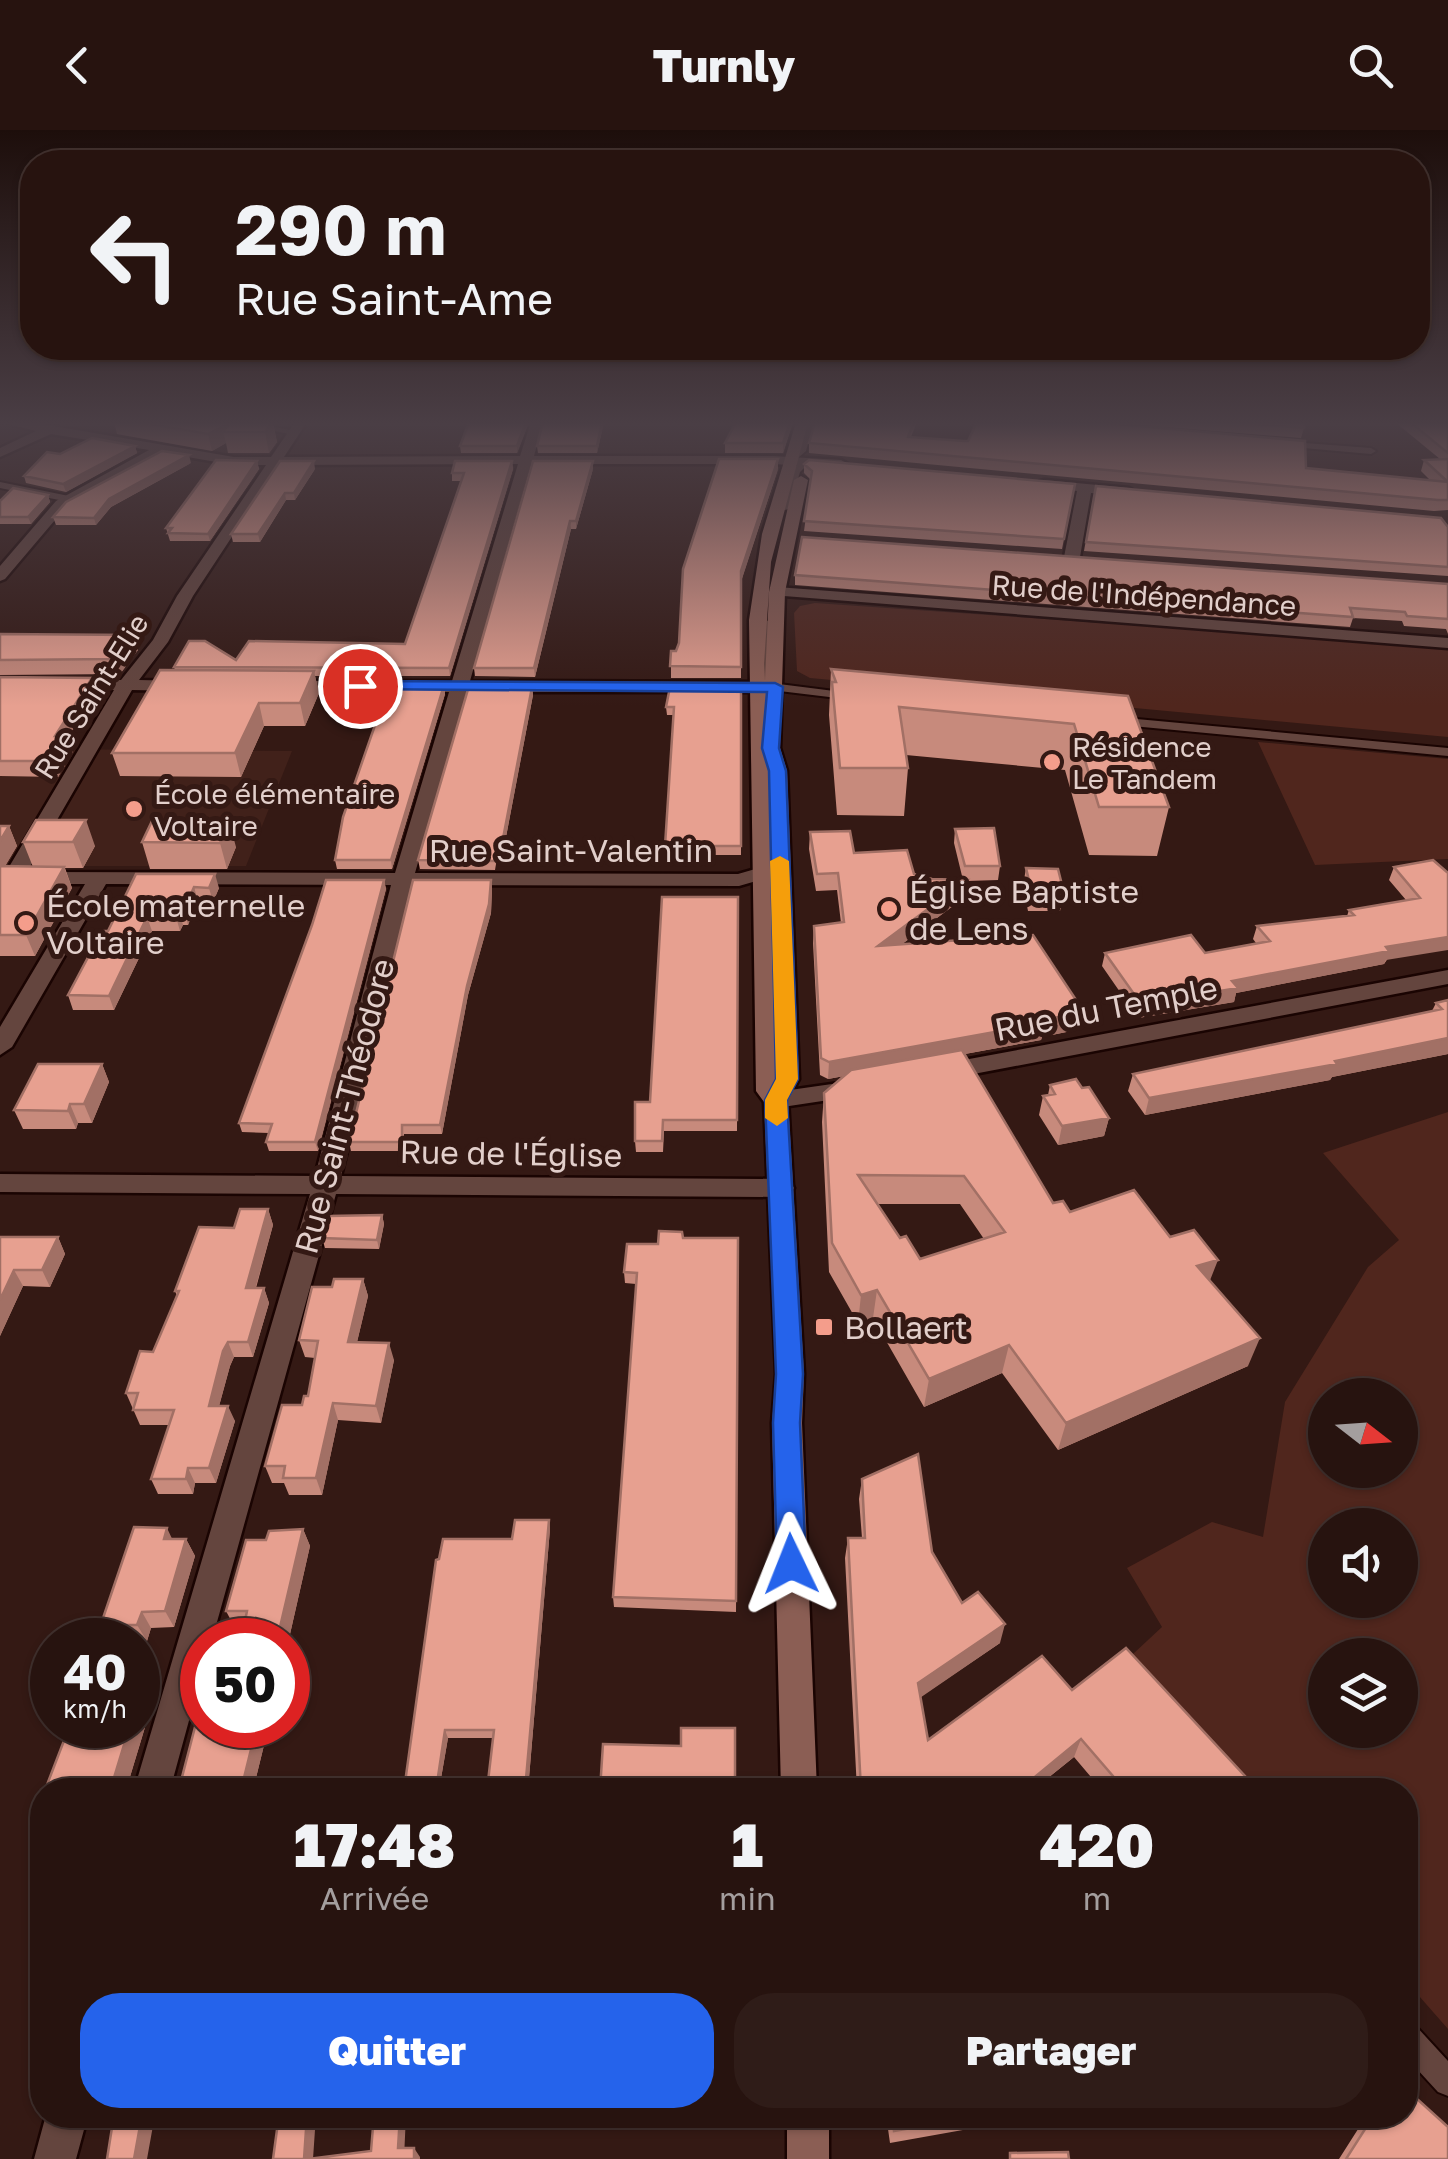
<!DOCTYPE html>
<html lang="fr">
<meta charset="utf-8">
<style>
:root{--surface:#27130f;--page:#2f1c18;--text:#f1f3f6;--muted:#a49e9e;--line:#43322f;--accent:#2563eb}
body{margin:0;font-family:"Golos Text",sans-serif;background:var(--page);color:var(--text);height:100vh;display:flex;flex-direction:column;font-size:38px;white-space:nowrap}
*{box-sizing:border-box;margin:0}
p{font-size:32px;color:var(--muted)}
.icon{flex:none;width:55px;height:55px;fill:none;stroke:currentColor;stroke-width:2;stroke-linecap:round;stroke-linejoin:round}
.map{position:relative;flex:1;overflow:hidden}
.sheet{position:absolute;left:30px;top:1648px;width:1388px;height:350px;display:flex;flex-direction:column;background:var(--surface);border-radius:40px;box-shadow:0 2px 8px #0004,0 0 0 2px var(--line)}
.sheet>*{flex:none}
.top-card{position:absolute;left:20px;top:20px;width:1410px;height:210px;border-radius:40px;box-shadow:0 2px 8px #0004,0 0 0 2px var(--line);background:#27130f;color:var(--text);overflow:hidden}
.needle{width:65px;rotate:107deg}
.buttons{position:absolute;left:1308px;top:1248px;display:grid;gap:20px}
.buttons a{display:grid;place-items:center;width:110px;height:110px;border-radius:50%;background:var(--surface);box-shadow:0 2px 8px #0004,0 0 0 2px var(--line);font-size:50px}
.speed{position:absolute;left:30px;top:1488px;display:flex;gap:20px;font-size:50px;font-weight:700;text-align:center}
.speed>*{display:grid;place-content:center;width:130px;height:130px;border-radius:50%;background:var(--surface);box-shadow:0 2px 8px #0004,0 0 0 2px var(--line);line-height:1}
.speed small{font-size:25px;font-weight:400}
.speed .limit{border:15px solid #d22;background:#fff;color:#111}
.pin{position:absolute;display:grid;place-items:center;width:85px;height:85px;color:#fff;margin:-42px;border:5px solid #fff;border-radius:50%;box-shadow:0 2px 10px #0007}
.me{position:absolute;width:110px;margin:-55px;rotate:358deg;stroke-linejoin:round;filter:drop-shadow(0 0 8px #0008)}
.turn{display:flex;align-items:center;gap:35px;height:210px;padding:0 50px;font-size:45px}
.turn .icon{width:130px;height:130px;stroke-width:2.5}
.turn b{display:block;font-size:70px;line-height:85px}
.eta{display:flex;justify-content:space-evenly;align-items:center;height:170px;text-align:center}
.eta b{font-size:60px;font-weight:800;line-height:70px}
.button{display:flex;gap:20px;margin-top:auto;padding:20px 50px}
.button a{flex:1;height:115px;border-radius:40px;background:var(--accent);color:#fff;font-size:40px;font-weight:800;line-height:115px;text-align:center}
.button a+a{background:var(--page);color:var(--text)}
header{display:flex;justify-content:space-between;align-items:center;height:130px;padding:0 50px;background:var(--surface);font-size:45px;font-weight:800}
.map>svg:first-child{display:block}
.built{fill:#41211a}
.green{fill:#50261d;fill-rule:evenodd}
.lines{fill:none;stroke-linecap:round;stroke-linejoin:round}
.lane-casing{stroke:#1a0402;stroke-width:4}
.street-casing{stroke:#1a0402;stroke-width:5}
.secondary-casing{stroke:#1a0402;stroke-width:5}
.lane{fill:#64453e;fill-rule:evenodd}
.street{fill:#64453e;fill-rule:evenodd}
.secondary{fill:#8b5e54;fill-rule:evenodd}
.wall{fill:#c78a7c;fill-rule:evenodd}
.shaded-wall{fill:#a27065}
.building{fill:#e7a090;stroke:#a27065;stroke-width:2.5;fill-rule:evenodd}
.route{fill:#2563eb;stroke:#184099;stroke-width:2.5}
.slow{fill:#f59e0b}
.poi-dot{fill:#f49d8b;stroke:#341914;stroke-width:4}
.labels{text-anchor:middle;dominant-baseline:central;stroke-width:10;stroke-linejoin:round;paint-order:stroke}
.far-street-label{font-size:28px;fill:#e2cfcb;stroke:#341914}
.far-poi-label{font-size:28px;fill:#e2cfcb;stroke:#341914;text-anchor:start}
.street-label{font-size:32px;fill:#e2cfcb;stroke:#341914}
.poi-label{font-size:32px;fill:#e2cfcb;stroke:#341914;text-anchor:start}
</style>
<header><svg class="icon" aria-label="back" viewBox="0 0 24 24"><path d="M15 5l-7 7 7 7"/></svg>Turnly<svg class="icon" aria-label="search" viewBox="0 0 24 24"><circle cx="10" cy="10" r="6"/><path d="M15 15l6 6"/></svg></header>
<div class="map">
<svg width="1448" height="2029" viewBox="0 0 1448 2029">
<rect width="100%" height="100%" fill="#341914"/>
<!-- built -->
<path class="built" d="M30,619L292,621L246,736H0V622Z"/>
<!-- green -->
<path class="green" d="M815,473L1448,517V607L810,548L797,541L794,483L800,476Z
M1258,612L1448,629V729L1315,735Z
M1448,982V1899L1405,1850V1660H1231L1119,1537L1162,1497L1127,1438L1212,1392L1263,1407L1285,1272L1368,1137L1399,1110L1323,1023ZM1325,1265H1400V1340H1325ZM1325,1395H1400V1470H1325ZM1325,1525H1400V1600H1325Z"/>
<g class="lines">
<!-- lane casing -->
<g class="lane-casing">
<path id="lane" d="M231,292H252L299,302L294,305Z
M805,292H814L806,321L792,333H786V329L797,320Z
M1278,311L1371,318L1376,321L1371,324L1281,316L1276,313Z
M803,329L811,331L800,342L789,379L780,381L791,341Z
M0,352L69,366L74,369L69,372L0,358Z
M766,490L772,493L771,535L779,554L850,563L856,567L854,570L771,560C755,539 758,517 760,493Z
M1115,587L1448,618V626L1111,594V588Z
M1405,1891L1415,1895L1448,1931V1966L1438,1962L1405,1926Z"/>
</g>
<!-- street casing -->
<g class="street-casing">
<path id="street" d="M0,292H30L234,327H271L295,292H307L284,327L520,326L531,292H543L534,326H773L841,330L848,334L841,338L773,334H531L470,551L775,552L784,557L775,562H467L415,743L738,744L780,732L790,738L787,742L739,756L412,755L341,1046L781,1049L790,1051L794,1058L790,1065L781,1067L336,1064L212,1510H202V1543L170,1660H134L310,1064L0,1062V1044L315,1046L391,755L106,754L12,917L0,925V897L85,754H0V742H6L114,560L0,558V548L121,550L153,510L177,466L266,335H234L164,323L66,377L5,449L0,451V436L56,371L149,320L51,304L0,327V318L36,301ZM518,334L452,551H285L276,556L285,561L449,562L395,743L27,742L132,560L185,561L194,556L185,551L139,550L168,512L193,466L279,335Z
M1045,350L1129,358L1136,362L1129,366L1091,363L1080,427L1072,432L1064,427L1077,361L1040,357V351Z
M777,457L1448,508V518L771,465V459Z
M1448,840V854L942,950L930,942L942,934Z
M853,951L865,959L862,965L776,978L764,970L776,962Z
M46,1985H88L76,2029H34Z"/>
</g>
<!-- secondary casing -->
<g class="secondary-casing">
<path id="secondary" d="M796,292H808L771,432L764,534L765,550L769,462L794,350L801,346L808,350L785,462L780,618L787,641L799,949L788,970L804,1244L802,1293L817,1660H781L772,1293L776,1244L764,972L756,961L749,490L762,404Z
M787,1985H829V2029H787Z"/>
</g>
<!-- lane -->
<use href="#lane" class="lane"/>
<!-- street -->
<use href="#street" class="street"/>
<!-- secondary -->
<use href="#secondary" class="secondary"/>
</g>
<!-- wall -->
<path class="wall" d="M114,292H273L277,312L269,323H228L226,313L212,321L117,304Z
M529,292L517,323H461L460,316Z
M543,292H604L597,323H538L537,316Z
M736,292H793L783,323H725V313Z
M917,292L911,307L1306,338L1431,351L1421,341L1424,330L1440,329L1395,292H1448V380L1434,381L809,323V313Z
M1104,292H1304V298L1301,308Z
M135,316L137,323L66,362L26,353L24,346L60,324Z
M257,331L259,339L210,411H170L166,398Z
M512,331L513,339L450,546H315L319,563L305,596H264L241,647L120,646L112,623L175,540L174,537L405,514L461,351H452V343Z
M191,333L111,377L96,395H56L53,387Z
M804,334L1075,354L1062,419L804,401L811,350L804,343Z
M315,339L295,370H286L260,412H233L231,404Z
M593,339L576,399H571L535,547L475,546L474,538Z
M778,339L741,451V548H671V521H676Z
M1096,356L1448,397V446L1084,421Z
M48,365L50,372L31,394H0V371Z
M795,445L1448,454V504L1446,499L1404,496L1402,491L1353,488L1350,497L795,455Z
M0,504L134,505L138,520L120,544L0,545Z
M831,539L1128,566L1169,677L1157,726L1089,725L1065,640L906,625L908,638L904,686L837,685L829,585Z
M0,547L97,563L68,608L73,622L58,647L0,646Z
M444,555L445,564L392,739H337L335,730Z
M532,557L533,565L502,728H497L495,740L420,739L418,730Z
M741,557V725H665L674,585H667L666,577Z
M36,690L95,716L83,738H65L72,758L35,826H0V696H9L17,716L5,736L33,737L23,712Z
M152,691L236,717L227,739H150L142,712Z
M955,699L1000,736L998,750L967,751L965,767L902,814L1081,899L1042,907L1041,910L965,924L1053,1073L1070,1082L1170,1107L1210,1151L1248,1236L1058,1320L1002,1243L924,1277L873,1188L858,1193L829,1142L822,992L824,963L844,946L828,949L820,945L813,813L814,796L841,793L837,760L816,761L809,719L810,702L854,723L914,744L932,749L963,750L954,713ZM877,1074H960L984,1109L920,1129L900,1108Z
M1394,737L1448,743L1384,834L1236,863L1234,872L1138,888L1102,836L1105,823H1205L1256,813L1253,809L1257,796L1347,786L1349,780L1406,770L1389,750Z
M1026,738L1064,763L1060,781H1028L1023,756Z
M136,744L219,758L213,772L198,771L188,795H183L180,801H152L114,880H73L68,865L108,801Z
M384,750L386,759L318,1021H269L266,1012L269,1003L242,1002L239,993L312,795Z
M491,750L492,759L491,783L468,865L442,1004H404V1021H351L349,1012Z
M738,767L737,1001H664L663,1022H636L635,1011L650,972Z
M1448,870V924L1332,947L1330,950L1145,985L1128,961L1133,944L1432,881L1436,873Z
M102,934L109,952L92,993H78L76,999H23L14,980Z
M1050,955L1082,958L1109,988L1104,1006L1058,1015L1039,985L1043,966L1048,965Z
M268,1079L273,1095L256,1158H264L269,1173L253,1227H234L230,1236L219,1276L235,1291L216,1353H195L193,1364H158L151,1349L169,1295H140L126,1263L153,1222L177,1166L175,1161L234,1098Z
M382,1085L384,1094L379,1119L325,1118L322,1108Z
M0,1107H58L65,1124L50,1157L23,1156L0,1206Z
M683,1108H738L736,1482L614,1477L613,1467L636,1154L625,1153L624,1142L658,1114Z
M363,1149L368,1166L357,1212L394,1230L381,1293L338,1290L322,1365H289L284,1353H272L265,1336L308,1266L315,1228L305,1227L299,1210L332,1157Z
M862,1349L932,1422L962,1473L1000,1513L920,1567L928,1610L1072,1560L1258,1660H1102L1074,1627L1033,1660H857L845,1428L848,1408H862L859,1369Z
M549,1390L550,1399L528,1660H487L493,1608H448L439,1660H404L512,1409Z
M303,1399L310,1416L288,1513V1510H250L244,1498H235L226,1481L266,1410Z
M173,1409H186L195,1426L174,1497L151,1498L147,1511L114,1510L102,1491Z
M149,1584L126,1660H45Z
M269,1595L253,1660H187L181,1651Z
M114,1985H181V1988L154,1990Z
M641,1985H733V1996H642Z
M886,1985H980V1986L974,1998L890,2013Z
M1367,1985H1405L1448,2029H1339Z"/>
<!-- shaded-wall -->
<path class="shaded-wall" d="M231,292L223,302L226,313L212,321L208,304Z
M272,292L277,312L269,323L265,302Z
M526,292H529L517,323V316Z
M602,292H604L597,323V316Z
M790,292H793L783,323V313Z
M135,316L137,323L66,362L63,354Z
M189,325L191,333L111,377L96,395L94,388L109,369Z
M778,329V339L741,452V441Z
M257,331L259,339L210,411L208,404Z
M314,331L315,339L295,370L294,363Z
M512,331L513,339L450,546L449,538Z
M593,331V339L576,399V391Z
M285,363L286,370L260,412L258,404Z
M48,365L50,372L31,394L28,387Z
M570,391L571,399L535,547L534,538Z
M134,505L138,520L120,544L115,529Z
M314,541L319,563L305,596L300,573Z
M92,548L97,563L68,608L73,622L58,647L53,631L55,606Z
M444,555L445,564L392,739L391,730Z
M532,557L533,565L502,728L501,719Z
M259,573L264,596L241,647L235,623Z
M86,690L95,716L83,738L73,712Z
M229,691L236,717L227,739L220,713Z
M9,696L17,716L4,738L0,739V711Z
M64,737L72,758L35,826L26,805Z
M215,744L219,758L213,772L209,758Z
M384,750L386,759L318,1021L315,1012Z
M491,750L492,759L491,783L468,865L442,1004L440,995L467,856Z
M967,750L965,767L877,833L878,816Z
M194,757L198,771L188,795L184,780Z
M179,780L183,795L180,801L176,787Z
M147,787L152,801L114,880L109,866Z
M1448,807V820L1386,830L1384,834L1236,863L1234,872L1138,888L1141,874L1232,851L1386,817Z
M1084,882L1081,899L1042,907L1041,910L828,949L829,932Z
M1448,908V924L1332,947L1330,950L1145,985L1149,968Z
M102,934L109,952L92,993L84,974Z
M70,974L78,993L76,999L68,981Z
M1109,988L1104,1006L1058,1015L1062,996Z
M268,1079L273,1095L251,1174L246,1158Z
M382,1085L384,1094L379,1119L377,1110Z
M58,1107L65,1124L50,1157L42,1140Z
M1218,1130L1207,1158L1197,1136Z
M14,1140L23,1156L0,1206V1170Z
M363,1149L368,1166L353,1229L348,1212Z
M264,1158L269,1173L253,1227L248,1212Z
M877,1160L873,1188L858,1193L861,1165Z
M1260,1208L1248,1236L1058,1320L1066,1293Z
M228,1212L234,1227L230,1236L215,1291L209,1276L223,1221Z
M389,1213L394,1230L381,1293L376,1276Z
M1009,1215L1002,1243L924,1277L929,1249Z
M333,1273L338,1290L322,1365L316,1348Z
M228,1276L235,1291L216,1353L209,1338Z
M188,1338L195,1353L193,1364L186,1349Z
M549,1390L550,1399L528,1660H525Z
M167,1398L175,1415L164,1409Z
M303,1399L310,1416L288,1513L280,1497Z
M186,1409L195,1426L174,1497L165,1481Z
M142,1482L151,1498L147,1511L137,1495Z
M1005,1494L1000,1513L914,1572L918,1553Z
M139,1568L149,1584L126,1660H120L113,1651L130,1595H138Z
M257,1595H269L253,1660H241Z
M445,1600L448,1608L439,1660H436Z
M1081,1609L1074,1627L1033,1660H1019Z
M142,1985H149L154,1990L147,2029H134Z
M307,1985H316L313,2029H304Z
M400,1985H406L404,2028L398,2018Z
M414,2018L420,2027V2029H414Z"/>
<!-- building -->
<path class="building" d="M138,292H231L208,304Z
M231,292H272L265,302H223Z
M469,292H526L517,316H460Z
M543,292H602L597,316H537Z
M736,292H790L783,313H725Z
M815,292H914L908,307L964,311H968L977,292H1092L1305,311L1306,338L1448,352L1424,330L1448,329V370H1438L809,313Z
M1230,292H1304V298Z
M1410,292H1448V323Z
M92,308L135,316L63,354L24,346L47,322L60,324Z
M162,321L189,325L109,369L94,388L53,387L66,372Z
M719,329H778L741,441V537L670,536L671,521H676L679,513L683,439Z
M216,330L257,331L208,404L168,403L172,398H166Z
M809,330L1075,354L1064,409L804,391L812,341L804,334Z
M280,331H314L294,363H285L258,404H231Z
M455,331H512L449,538L174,537L189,511H205L236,530L249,511L405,514L464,343H452Z
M533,331H593L576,391H570L534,538H474Z
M1096,356L1441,388L1448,397V437L1086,412Z
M13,358L48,365L28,387H0V371Z
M802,407L1448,454V489L1407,486L1405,482L1350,478L1353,487L795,445Z
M0,504L134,505L115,529L0,530Z
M831,539L1128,566L1169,677H1099L1074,594L899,577L908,638H840L832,552H836Z
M160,540L314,541L300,573H259L235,623H112Z
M0,547L92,548L55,606H68L53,631H0Z
M389,555H444L391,730H335L343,687Z
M469,556L532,557L501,719H496L494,731L418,730Z
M670,557H741V716H665L674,577H666Z
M36,690H86L73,712H23Z
M152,691H229L220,713L142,712Z
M0,696H9L0,711Z
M994,698L1000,736H965L955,699Z
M850,701L854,723L907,720L914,744L932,749L967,750L878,816L1033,805L1084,882L1043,890L1044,893L829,932L821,928L814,796L844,792L838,743L817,744L810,702Z
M1433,730L1448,743V807L1386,817L1389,821L1232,851L1238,858L1141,874L1105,823L1191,805L1205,823L1270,811L1257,796L1354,785L1349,780L1420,768L1394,737Z
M0,736L64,737L26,805H0Z
M1026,738L1058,739L1064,763H1032Z
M136,744H215L209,758L194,757L184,780H179L176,787H147L109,866L68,865L102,801H108Z
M326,750H384L315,1012H266L272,994L239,993L312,795Z
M413,750H491L489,774L467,856L440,995H402V1012H349Z
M662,767H738L737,990H663L662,1011H635V972H650Z
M1448,870V908L1335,931L1337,934L1149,968L1133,944L1442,879L1436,873Z
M962,920L1053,1073L1063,1071L1070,1082L1134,1060L1170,1107L1194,1100L1218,1130L1197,1136L1260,1208L1066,1293L1009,1215L929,1249L877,1160L861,1165L832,1113L824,963L851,940ZM858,1045L964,1046L1005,1102L920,1129L906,1106L900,1108Z
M38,934H102L84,974H70L68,981L14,980Z
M1076,949L1082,958L1089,957L1109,988L1062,996L1043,966L1055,964L1050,955Z
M240,1079H268L246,1158H264L248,1212H228L223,1221L209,1276H228L209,1338H188L186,1349H151L174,1280H133L138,1263H126L140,1221L153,1222L179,1161H175L199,1097L234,1098Z
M382,1085L377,1110L322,1108L329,1086Z
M659,1101L682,1102L683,1108H738L736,1471L613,1467L637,1143L624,1142L627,1114H658Z
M0,1107H58L42,1140H14L0,1170Z
M334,1149H363L348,1212L389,1213L376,1276L333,1273L316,1348H283L285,1336H265L282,1275H302L304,1266H308L318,1211L299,1210L312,1157H332Z
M918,1324L932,1422L962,1473L978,1462L1005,1494L918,1553L928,1610L1042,1526L1072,1560L1126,1518L1258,1660H1125L1081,1609L1019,1660H861L848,1408H865L862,1349Z
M515,1390H549L525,1660H487L494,1600H445L436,1660H404L436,1430L439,1429L443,1409H512Z
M134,1397L167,1398L164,1409H186L165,1481L142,1482L137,1495H104L106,1491H102Z
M303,1399L280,1497L244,1496L247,1481H226L246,1410H266L269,1401Z
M202,1570V1595H257L241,1660H201L203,1652L181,1651Z
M70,1595H130L113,1651L89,1652L87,1660H45Z
M681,1598H735V1660H600L603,1614L681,1616Z
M1405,1958L1448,1997V2029H1346L1374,1985H1405Z
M114,1985H142L134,2029H107Z
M279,1985H307L304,2029H273Z
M374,1985H400L398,2018H414V2029H308L371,2021Z
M641,1985H733V1987L641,1986Z
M892,1985H980V1986L894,2001Z
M1068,2022L1069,2029H1010V2023Z"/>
<!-- sky -->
<linearGradient id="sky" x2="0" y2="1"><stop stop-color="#1d0e0b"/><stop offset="0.51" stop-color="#4a3e45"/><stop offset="1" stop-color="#4a3e45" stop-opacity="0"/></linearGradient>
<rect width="1448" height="576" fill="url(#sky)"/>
<!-- route -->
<path class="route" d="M360,551L775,553L783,557L779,618L786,641L798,949L787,970L803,1244L800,1293L806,1434L802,1443L791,1447L781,1443L777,1434L773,1293L776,1244L765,970L776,949L769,641L762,618L767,562L354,559L352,556Z"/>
<!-- slow -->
<path class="slow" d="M780,726L789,731L798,949L787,970L788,988L777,996L765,988V970L776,949L770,731Z"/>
<!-- markers -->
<g class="poi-dot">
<circle cx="1052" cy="632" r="10"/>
<circle cx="134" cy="679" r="10"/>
<circle cx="889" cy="779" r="10"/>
<circle cx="26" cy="793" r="10"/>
<rect x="814" y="1187" width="20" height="20" rx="5"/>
</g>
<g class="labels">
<!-- far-street labels -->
<g class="far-street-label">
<text transform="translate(1144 465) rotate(4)">Rue de l'Indépendance</text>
<text transform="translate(91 566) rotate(-58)">Rue Saint-Elie</text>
</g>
<!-- far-poi labels -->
<g class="far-poi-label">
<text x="1072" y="616">Résidence<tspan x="1072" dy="32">Le Tandem</tspan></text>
<text x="154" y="663">École élémentaire<tspan x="154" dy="32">Voltaire</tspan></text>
</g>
<!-- street labels -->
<g class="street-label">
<text x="571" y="720">Rue Saint-Valentin</text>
<text transform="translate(1106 878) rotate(-11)">Rue du Temple</text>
<text transform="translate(344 976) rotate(-75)">Rue Saint-Théodore</text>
<text transform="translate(511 1023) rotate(1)">Rue de l'Église</text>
</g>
<!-- poi labels -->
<g class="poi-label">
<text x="909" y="761">Église Baptiste<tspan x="909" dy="37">de Lens</tspan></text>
<text x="46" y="775">École maternelle<tspan x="46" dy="37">Voltaire</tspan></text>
<text x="844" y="1197">Bollaert</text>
</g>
</g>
</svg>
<div class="buttons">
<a><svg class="needle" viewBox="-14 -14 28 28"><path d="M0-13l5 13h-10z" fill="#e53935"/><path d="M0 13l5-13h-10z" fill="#a49e9e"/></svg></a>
<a><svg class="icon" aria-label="sound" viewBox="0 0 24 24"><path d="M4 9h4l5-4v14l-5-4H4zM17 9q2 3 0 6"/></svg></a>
<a><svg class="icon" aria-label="layers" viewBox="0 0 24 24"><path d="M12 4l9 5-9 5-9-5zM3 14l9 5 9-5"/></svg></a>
</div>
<div class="speed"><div>40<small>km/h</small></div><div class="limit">50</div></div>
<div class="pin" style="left:360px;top:556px;background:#d93025"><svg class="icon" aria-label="arrive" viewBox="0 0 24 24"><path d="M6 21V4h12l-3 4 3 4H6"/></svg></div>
<svg class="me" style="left:791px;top:1434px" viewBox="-20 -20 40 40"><path d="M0-17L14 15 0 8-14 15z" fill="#2563eb" stroke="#fff" stroke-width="4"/></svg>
<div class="top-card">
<div class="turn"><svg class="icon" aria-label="left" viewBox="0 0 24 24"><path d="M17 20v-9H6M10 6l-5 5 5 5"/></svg><div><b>290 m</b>Rue Saint-Ame</div></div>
</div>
<section class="sheet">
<div class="eta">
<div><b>17:48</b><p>Arrivée</p></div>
<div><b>1</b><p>min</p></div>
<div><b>420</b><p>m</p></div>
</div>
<div class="button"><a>Quitter</a><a>Partager</a></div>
</section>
</div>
